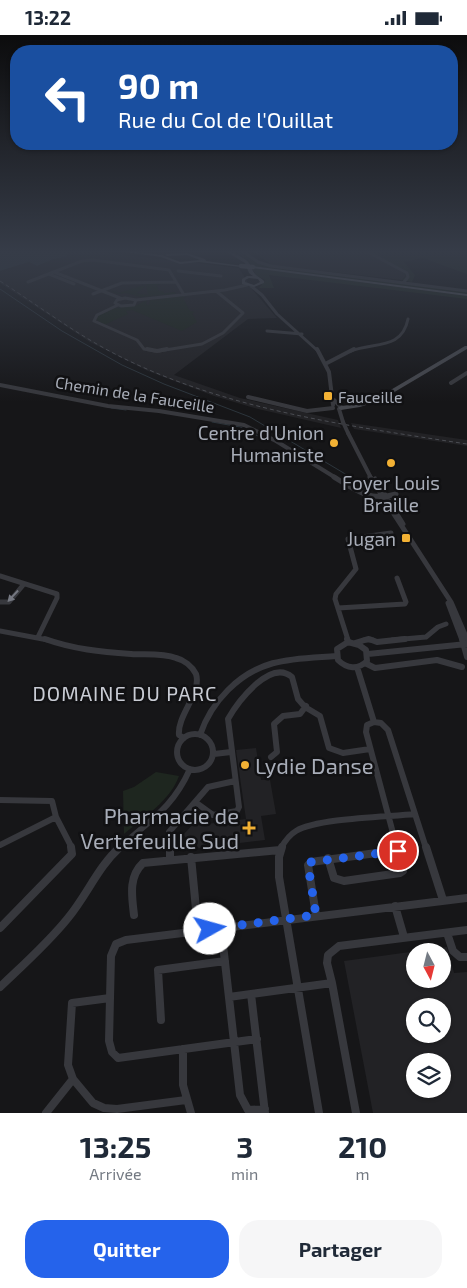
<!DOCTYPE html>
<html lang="fr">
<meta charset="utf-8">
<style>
:root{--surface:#fff;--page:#f6f6f7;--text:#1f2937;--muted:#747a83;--accent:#2563eb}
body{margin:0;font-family:"Exo 2",sans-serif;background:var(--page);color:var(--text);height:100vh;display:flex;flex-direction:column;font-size:19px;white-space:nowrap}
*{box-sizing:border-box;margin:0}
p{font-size:16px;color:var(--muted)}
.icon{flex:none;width:28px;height:28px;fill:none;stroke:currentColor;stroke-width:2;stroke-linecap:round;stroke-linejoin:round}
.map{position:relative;height:1078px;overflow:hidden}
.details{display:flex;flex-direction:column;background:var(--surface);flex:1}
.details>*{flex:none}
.hud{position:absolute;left:10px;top:10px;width:448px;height:105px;border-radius:20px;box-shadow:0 1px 4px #0004;background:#1a4fa0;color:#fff;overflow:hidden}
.needle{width:32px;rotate:173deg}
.fabs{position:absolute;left:406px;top:908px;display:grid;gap:10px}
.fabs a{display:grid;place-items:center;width:45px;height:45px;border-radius:50%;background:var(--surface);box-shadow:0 1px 4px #0004;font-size:25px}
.pin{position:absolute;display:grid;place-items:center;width:42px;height:42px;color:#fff;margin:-21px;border:2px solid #fff;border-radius:50%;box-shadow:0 1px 5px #0007}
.me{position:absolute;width:55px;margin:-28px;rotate:83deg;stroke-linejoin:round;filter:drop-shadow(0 0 4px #0008)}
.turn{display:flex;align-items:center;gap:18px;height:105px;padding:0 25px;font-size:22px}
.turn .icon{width:65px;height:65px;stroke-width:2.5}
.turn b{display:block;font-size:35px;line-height:42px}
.eta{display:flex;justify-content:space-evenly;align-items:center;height:85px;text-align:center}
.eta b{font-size:30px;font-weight:700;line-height:35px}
.action{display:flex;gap:10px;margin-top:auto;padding:10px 25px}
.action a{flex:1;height:58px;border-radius:20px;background:var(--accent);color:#fff;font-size:20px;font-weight:700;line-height:58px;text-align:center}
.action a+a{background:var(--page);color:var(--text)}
.status{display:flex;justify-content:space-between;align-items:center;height:35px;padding:0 25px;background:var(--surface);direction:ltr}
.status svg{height:14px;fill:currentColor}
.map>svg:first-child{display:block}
.built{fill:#222225;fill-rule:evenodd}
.green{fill:#1e261f}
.water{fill:#2c353c}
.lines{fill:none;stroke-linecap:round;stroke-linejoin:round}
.stream-far1{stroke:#2c353c;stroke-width:1}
.stream{stroke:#2c353c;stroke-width:2}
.street-far4{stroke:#37383d;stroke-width:3}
.street-far3{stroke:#37383d;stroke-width:4}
.street-far2{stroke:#37383d;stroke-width:5}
.street-far1{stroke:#37383d;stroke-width:6}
.street{stroke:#37383d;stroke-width:8}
.secondary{fill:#45474d;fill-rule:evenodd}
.primary{fill:#53555c;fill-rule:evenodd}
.rail{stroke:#4a4c52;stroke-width:1;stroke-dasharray:4 3;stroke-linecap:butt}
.street-bridge{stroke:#37383d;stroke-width:4}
.primary-bridge{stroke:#53555c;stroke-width:4.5}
.oneway{fill:#757881}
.route{stroke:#2563eb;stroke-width:9;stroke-dasharray:0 16.2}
.poi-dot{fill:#f2b134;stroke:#111113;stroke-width:2}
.labels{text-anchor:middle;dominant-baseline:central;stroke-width:5;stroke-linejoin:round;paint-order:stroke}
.far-street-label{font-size:16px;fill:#a8adb8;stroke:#111113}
.far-poi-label{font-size:16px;fill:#a8adb8;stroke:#111113;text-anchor:start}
.poi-label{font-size:19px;fill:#a8adb8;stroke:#111113;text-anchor:end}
.neighbourhood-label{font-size:20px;letter-spacing:1px;fill:#c9ccd4;stroke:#111113}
.near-poi-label{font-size:22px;fill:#a8adb8;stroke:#111113;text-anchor:start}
</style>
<div class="status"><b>13:22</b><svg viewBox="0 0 49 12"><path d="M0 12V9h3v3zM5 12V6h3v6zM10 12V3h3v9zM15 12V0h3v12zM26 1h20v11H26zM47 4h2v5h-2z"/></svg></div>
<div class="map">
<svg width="467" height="1078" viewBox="0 0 467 1078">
<rect width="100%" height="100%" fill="#161618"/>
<!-- built -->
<path class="built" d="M65,216H89L239,233L251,253L277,283L248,284L174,340L240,363L338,385L341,393L258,374L214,361L148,336L90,307L0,248V236L29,227L37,231L54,224L66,222Z
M252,216H363L399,234L406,240L402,245L272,230Z
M351,388L467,405V411L354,394Z
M256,713L261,745H270L276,779L261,781L265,805L199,813L183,800L199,783L207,789L246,784L236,715Z
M447,912L454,938L467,937V1078H373L344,926ZM415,916H442V944H415ZM442,971V999H415V971ZM442,1026V1054H415V1026Z"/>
<!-- green -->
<path class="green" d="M230,216H241L261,229L467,256V259L252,231L247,224Z
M363,216H467V239L423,223L404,227L415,240L412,247L402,245L406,241L403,236Z
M252,233L467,261V264L269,240L274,253H259L265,245L256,240Z
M146,249H160L157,251L159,256H163L164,258L175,257L176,259L140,262L126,258L118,259L109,255L119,258L144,250L145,252L137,258L148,260Z
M183,261L186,263H183L190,276H193L194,278H192L197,287L182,296L132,275L126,276L128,279L104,290L96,284V282L115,273L135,271L147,265L146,269L149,270L150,265Z
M156,737L179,741C170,766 144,782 124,799L123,756L134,752Z"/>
<!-- water -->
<path class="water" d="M0,216H65L67,222L54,224L37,231L29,227L0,236Z"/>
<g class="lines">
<!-- stream-far1 -->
<path class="stream-far1" d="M0,254L62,296L122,330L164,349L250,382L352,443
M111,373L126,375
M212,387L240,392L266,405"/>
<!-- stream -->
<path class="stream" d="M350,442L367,452"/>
<!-- street-far4 -->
<path class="street-far4" d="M242,216L258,227L271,231L467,256
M366,216L407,238L408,242L404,247
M178,236L221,241
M54,237L120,263
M49,239L74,249
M28,247L82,226L93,225L169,235L184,260
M251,251L262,260L277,279L318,316
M93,259L122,248L176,247
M125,263L136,265L134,270L121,271L115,268L117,265Z
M136,265L225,255L247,250
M118,270L97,280L94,286L137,305L144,314L155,316
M267,296L302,299
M159,316L202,309L223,298L243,278L216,256
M351,316C374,307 402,315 408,284"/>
<!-- street-far3 -->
<path class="street-far3" d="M147,314L157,316L167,314
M317,314L329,337L333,370
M327,328L354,314
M451,348L467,338
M0,350L108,371L159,376L244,390L276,406L336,443
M248,362L307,376L333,373
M334,365L341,372L339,374L343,387
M348,398L371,443"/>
<!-- street-far2 -->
<path class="street-far2" d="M334,442C355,455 370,467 396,459
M370,442L451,567L467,604
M375,444L403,489
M0,541L57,559V563L38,602
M0,567H9L24,549
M448,568L462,605
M338,573L405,569L406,567L397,543
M0,596L48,605
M348,605L335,564L336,559L356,534L348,504L391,498
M364,605H373
M392,605L426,602L438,592L446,589"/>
<!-- street-far1 -->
<path class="street-far1" d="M45,604C73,614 101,617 131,619C145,620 163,618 176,623C184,625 192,631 196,639C202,658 177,680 179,700L184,703
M347,604L348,607
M369,604L377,607L405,604
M462,604L467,622
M348,607L359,610L366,615L367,626C358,635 347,634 338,625L337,614Z
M355,608L368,604
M368,619L467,609
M365,628L375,633L437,625L462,632
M357,632L374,687L367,690L366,697L397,813
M374,687L381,688L388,695L426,813
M177 717a18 18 0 1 1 36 0a18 18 0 1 1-36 0Z
M200,700C206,682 215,668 228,655C261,622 294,624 336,621
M214,719L231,717
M271,722L277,717L274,689L283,681L300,679L306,671
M0,765L52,766L56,782L72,813
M195,767L213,780L237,776L239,772L228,684C237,668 270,623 292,642L298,664L305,672L320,681L329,713L343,718L370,714
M0,810L56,782
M119,813C150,785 172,774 190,734
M170,813L169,797L208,752L235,746
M281,813C285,806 289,800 296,796C318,783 387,782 415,779"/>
<!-- street -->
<path class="street" d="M170,812V824
M282,812L279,822V842L319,1078
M426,812L443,865
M191,822L198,895
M328,823L334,843L344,846L400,838L403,836L398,815
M395,871L404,902
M134,880C132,862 128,842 143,828L280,815
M316,880L308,830L311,827L398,815L397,812
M221,892L240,1060L248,1075L265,1074
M0,893L72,819L71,812
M447,898L453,916L460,922H467
M332,948L356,1078
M0,952C23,930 48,908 68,883C87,860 98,832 120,812
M251,959L265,1078
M229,962L332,948L327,928L328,920L339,911L467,895
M110,963L72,968L68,1030L73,1044L93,1068L104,1073L117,1074L186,1065
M161,985L158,935L225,926
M257,1004L118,1023L112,1017L109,1006L111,921L116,909L126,905L467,863
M183,1014V1050L191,1078
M46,1078L73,1044"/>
<!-- secondary -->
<path class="secondary" d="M225,216C231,216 247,224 249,228C252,232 252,236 255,239C258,242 261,243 264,246V248L254,252L242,249V244L247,241H253L249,238L245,228ZM249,243L258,244L260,247L254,250L245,247V245Z
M465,311H467V314L381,365L360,372L341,375L338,373L341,371L359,369L377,363Z"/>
<!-- primary -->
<path class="primary" d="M118,216H127L162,220L180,227L200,225L187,220L167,221L165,220L167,219L187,218L205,224L206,226L243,231L241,232L199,227L180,229L161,222Z
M253,231L467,259V261L252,233L251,232Z"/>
<!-- rail -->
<path class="rail" d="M0,246C39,271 77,300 119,321C227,375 349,391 467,409"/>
<!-- street-bridge -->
<path class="street-bridge" d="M343,387L348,398"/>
<!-- primary-bridge -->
<path class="primary-bridge" d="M241,231L253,232"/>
</g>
<!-- one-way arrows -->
<defs><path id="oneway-solid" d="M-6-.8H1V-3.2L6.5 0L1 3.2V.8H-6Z" transform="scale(1.25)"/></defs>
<use class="oneway" href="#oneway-solid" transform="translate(13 561) rotate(133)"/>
<!-- sky -->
<linearGradient id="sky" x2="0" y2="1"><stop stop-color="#0c0c0d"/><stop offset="0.59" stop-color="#363c48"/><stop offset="1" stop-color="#363c48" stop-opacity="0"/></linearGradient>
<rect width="467" height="367" fill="url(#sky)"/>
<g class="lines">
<!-- route -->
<path class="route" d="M210,894L316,880L308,830L311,827L398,816"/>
</g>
<!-- markers -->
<g class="poi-dot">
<rect x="323" y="356" width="10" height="10" rx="2.5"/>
<circle cx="334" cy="408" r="5"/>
<circle cx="391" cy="428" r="5"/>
<rect x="401" y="498" width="10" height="10" rx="2.5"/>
<circle cx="245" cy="730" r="5"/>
<path d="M246.5 785.5h5v5h5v5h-5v5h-5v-5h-5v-5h5z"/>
</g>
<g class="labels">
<!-- far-street labels -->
<g class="far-street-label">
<text transform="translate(135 359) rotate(9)">Chemin de la Fauceille</text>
</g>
<!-- far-poi labels -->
<g class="far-poi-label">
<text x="338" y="361">Fauceille</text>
</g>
<!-- poi labels -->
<g class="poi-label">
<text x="324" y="397">Centre d'Union<tspan x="324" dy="22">Humaniste</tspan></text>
<text x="391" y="447" text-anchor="middle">Foyer Louis<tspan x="391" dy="22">Braille</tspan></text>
<text x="396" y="503">Jugan</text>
</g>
<!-- neighbourhood labels -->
<g class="neighbourhood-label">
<text x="125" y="658">DOMAINE DU PARC</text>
</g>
<!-- near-poi labels -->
<g class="near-poi-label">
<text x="255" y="730">Lydie Danse</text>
<text x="239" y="780" text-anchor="end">Pharmacie de<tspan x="239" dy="25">Vertefeuille Sud</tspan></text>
</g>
</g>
</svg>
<div class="fabs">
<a><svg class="needle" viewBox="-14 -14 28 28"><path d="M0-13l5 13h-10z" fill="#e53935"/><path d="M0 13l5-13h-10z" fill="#747a83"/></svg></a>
<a><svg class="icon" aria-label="search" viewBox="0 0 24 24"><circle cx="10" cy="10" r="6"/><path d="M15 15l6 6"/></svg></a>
<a><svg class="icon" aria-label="layers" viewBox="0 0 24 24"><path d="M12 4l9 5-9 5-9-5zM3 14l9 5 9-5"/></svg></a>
</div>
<div class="pin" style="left:398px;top:816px;background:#d93025"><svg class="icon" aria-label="arrive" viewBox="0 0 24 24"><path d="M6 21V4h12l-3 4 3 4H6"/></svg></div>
<svg class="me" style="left:210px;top:894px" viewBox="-20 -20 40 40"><circle r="19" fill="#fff"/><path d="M0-13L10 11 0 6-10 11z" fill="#2563eb"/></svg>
<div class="hud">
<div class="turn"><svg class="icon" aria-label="left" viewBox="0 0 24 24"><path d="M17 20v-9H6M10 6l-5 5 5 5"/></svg><div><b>90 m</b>Rue du Col de l'Ouillat</div></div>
</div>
</div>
<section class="details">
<div class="eta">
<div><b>13:25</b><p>Arrivée</p></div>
<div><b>3</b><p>min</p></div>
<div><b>210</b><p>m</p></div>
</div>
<div class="action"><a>Quitter</a><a>Partager</a></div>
</section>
